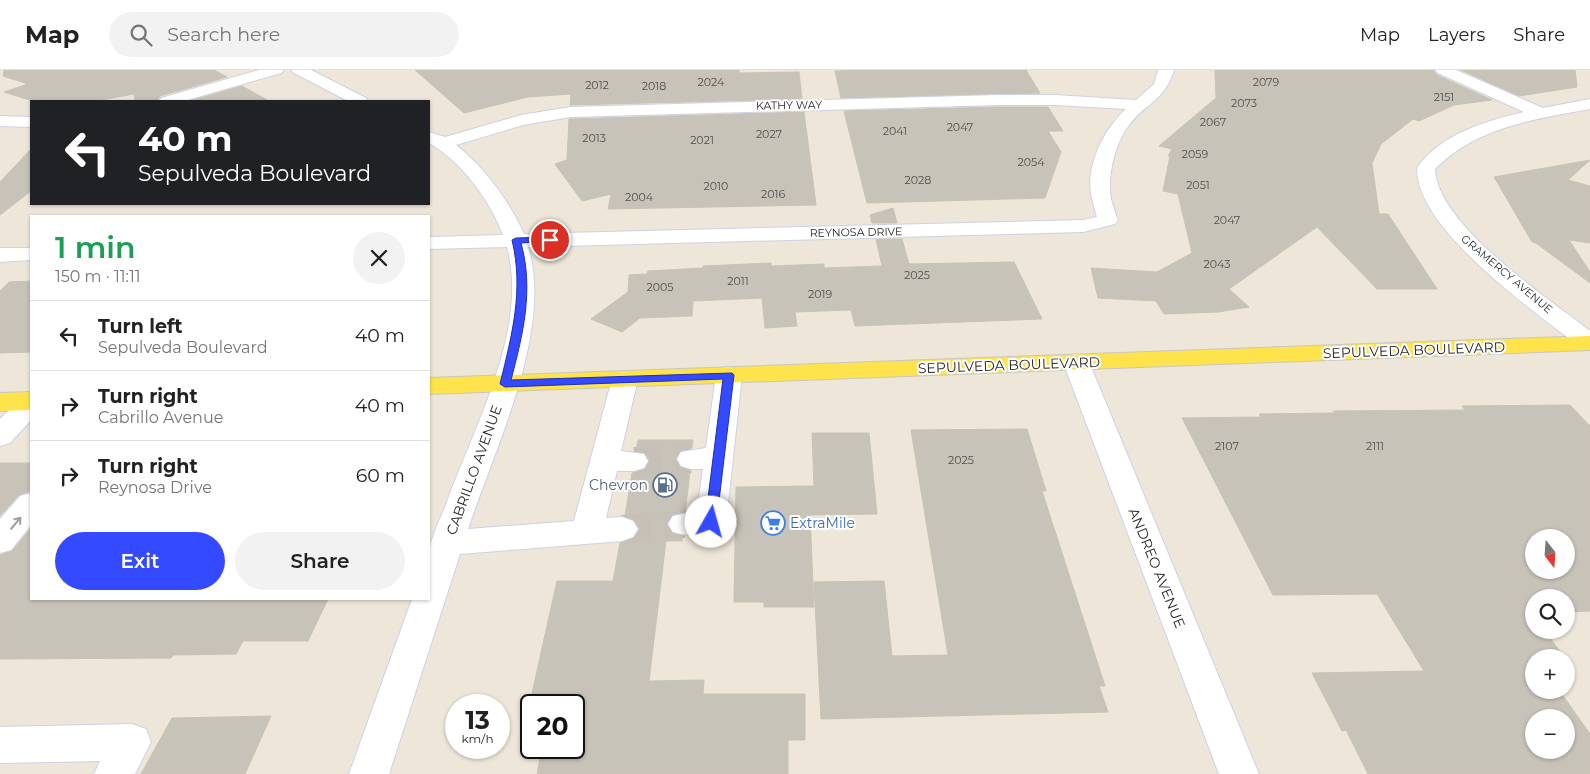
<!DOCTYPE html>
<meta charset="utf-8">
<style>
:root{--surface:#fff;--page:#f2f2f2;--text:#222;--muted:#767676;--line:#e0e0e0;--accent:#344aff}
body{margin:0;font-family:Montserrat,sans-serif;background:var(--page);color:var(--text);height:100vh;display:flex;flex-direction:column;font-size:19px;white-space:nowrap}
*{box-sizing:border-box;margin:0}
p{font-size:16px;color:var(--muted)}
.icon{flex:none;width:28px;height:28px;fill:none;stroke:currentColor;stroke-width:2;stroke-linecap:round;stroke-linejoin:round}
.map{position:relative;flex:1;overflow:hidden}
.panel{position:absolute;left:30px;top:145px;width:400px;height:385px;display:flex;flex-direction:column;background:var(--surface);border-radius:0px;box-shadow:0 1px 4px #0004}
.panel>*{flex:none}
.banner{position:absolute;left:30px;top:30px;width:400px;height:105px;border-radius:0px;box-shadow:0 1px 4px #0004;background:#202124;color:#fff;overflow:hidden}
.needle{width:32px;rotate:163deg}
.tools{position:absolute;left:1525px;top:459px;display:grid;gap:10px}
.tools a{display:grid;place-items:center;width:50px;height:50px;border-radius:50%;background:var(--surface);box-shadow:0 1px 4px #0004;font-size:25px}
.speed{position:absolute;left:445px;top:624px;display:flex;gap:10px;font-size:25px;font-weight:700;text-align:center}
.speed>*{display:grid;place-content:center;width:65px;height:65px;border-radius:50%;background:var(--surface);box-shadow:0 1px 4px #0004;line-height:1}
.speed small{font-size:12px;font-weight:400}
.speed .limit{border:2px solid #111;border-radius:8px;background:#fff;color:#111}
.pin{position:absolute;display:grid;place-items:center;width:42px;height:42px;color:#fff;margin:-21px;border:2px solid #fff;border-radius:50%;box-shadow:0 1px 5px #0007}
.me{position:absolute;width:55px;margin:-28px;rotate:7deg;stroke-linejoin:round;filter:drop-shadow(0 0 4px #0008)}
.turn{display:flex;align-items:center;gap:18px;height:105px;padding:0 25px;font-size:22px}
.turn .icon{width:65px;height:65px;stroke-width:2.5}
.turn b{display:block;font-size:35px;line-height:42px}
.round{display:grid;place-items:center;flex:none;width:52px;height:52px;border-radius:26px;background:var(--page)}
.head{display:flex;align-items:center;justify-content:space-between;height:85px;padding:0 25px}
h1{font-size:30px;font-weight:600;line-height:38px;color:#1e9e55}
.cta{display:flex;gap:10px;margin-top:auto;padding:10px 25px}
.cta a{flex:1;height:58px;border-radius:30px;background:var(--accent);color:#fff;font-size:20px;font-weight:600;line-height:58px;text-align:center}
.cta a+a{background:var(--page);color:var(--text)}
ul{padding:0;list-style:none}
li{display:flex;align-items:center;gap:15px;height:70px;padding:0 25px;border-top:1px solid var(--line)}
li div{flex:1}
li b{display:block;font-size:19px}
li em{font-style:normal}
header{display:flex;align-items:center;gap:30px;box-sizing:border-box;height:70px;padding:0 25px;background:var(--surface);border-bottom:1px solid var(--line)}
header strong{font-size:24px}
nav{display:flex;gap:28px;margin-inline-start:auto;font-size:18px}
.search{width:350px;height:45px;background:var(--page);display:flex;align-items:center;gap:12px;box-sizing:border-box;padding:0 18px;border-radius:28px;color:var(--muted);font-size:19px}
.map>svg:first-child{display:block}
.building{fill:#c8c3b9;stroke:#c9c3b3;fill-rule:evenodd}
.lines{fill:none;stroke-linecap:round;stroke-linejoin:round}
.minor-tunnel{stroke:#c6c0b6;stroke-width:28;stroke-dasharray:28 14;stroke-linecap:butt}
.minor-casing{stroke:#ced1e4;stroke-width:2}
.major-casing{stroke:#c7c7c7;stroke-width:2}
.minor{fill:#fff;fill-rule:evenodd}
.major{fill:#ffe34c;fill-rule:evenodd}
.oneway{stroke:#9f9f9f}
.route{fill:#344aff;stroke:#2230a6}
.labels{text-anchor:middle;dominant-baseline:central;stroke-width:4;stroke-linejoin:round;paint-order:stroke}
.number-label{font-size:11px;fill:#51504d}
.far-street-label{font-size:11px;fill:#292929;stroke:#fff}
.street-label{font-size:14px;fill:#292929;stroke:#fff}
.service-label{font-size:14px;fill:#4e5e75;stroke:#fff;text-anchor:end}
.shop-label{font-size:14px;fill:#366cbe;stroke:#fff;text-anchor:start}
</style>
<header>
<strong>Map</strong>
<div class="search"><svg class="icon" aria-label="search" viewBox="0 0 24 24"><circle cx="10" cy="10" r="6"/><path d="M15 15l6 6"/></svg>Search here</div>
<nav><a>Map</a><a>Layers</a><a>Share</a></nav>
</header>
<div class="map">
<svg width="1590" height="704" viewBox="0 0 1590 704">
<rect width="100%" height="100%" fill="#ede6d9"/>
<!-- building -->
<path class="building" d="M4,0H214L227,7L160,26L157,31H135L134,24L95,31H33L4,22L28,14L3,6Z
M415,0H739V3L799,2L802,29L570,35L571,24L528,27L464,43Z
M871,0H1026L1040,23L841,28L835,1Z
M1215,0H1433L1437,5L1492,30L1454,35L1419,51L1413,49L1381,74L1372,93L1379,144H1388L1437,219H1377L1317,157L1229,219L1249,237L1218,242L1164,244L1156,231L1098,228L1091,198L1157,202L1192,183L1178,124L1163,121L1170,86H1168L1172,79L1159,76L1216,28Z
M1461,0H1575L1577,17L1519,26Z
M242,16L269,31H190Z
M998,37H1048L1063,61H1048L1061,82L1045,128L867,133L844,41Z
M804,42L816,135L608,139L611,124L582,131L555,94L567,90L569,49Z
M31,79V121L0,145V112Z
M1590,90L1568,110L1590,116V173L1569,170L1590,202V213L1536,173L1532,172L1494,107Z
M893,138L897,153H872L870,145Z
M876,169H902L909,194L1014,192L1042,249L855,256L851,240L795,242L797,256L765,258L762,228L693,231L692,246L640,248L622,262L591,249L628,222L629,205L647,204L648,201L703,198V196L771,193V196L824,194V198L882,196Z
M31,211V282L0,283V221L9,212Z
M1570,335L1590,356V541L1566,542V528H1534V543H1532L1534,546V560H1544L1565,588H1534V620H1559L1590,664V704H1368L1346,660L1342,661L1312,603L1424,601L1377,524L1273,525L1182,348L1261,347L1259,344L1335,343L1333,341L1465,340L1462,336ZM1534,468H1566V500H1534ZM1534,648H1566V680H1534Z
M1027,359L1046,421H1042L1105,616H1099L1108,642L821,649L814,512L884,511L892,586L948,585L911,360Z
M812,363H869L877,444L810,445L814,537H764V532H734L736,417L814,416Z
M638,370H693L692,378L681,380L675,388L679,397L690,401L688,419L685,442L673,444L666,453L671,463L682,466V471H666L649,611L704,610L703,624H805V670H788V704H537L542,678H574V635H531V659H524L557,511H613L620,473L634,469L640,460L635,450L625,446L632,403L645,400L650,392L646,383L636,381Z
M0,393H31V421L19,425L0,446Z
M31,458V529H328L308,571H243L236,584L173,585L171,588L0,589V485L12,481Z
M271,646L245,704H141L172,648Z"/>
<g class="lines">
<!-- minor-tunnel -->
<path class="minor-tunnel" d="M634,391L691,389
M622,459L684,454"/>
<!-- minor casing -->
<g class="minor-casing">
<path id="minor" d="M259,0H284L281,3L184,31H159L161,28Z
M291,0H311L366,28L368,31H348L294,3Z
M1158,0H1174C1164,32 1146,32 1129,55C1116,72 1109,99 1110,121C1110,130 1115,141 1118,150L1115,154L1083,162L528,177C554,259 494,380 468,459L574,451L612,309L616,303L625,301L634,303L638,309L621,381L644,384L648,391L644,398L634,401H617L606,448L622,447L633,451L638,459L633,467L622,471L460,484L389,704H349L412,529H429C429,514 427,498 429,483C431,466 442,446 448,429C475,355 529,258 507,177L429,179V167L503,165C490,130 461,91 429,73V62L445,67L521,45L571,37L998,25H1055L1136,30L1154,14ZM998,35H1055L1126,39C1105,58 1086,94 1091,124C1092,131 1095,139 1097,147L1083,150L524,164C510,132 484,97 456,75L523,55L571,47Z
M1435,0H1456L1543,38L1590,29V39C1535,49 1476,57 1435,99C1437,155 1548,228 1590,261V280L1581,278C1536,242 1416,160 1417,98C1440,64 1486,51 1524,42L1438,3Z
M0,46L31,47V57L0,56Z
M0,178H31V190L0,192Z
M1076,284L1085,286L1089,292L1259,704H1219L1063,292L1067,286Z
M729,297L738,299L742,305L726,452L722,460C706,465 689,467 673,462L668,454L673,446L697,441L703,399H691L681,396L677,389L681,382L706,378L716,305L720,299Z
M31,325V350L10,373L0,376V349L21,328Z
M31,423V455L11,480L0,483V449L20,426Z
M132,654L146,659L151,672L135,704H94L100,691L0,693V657Z"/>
</g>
<!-- major casing -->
<g class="major-casing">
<path id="major" d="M1590,266V280L429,324V308Z
M31,322V340L0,341V323Z"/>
</g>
<!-- minor -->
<use href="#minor" class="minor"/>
<!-- major -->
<use href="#major" class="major"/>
</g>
<!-- one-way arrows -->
<defs><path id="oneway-shaft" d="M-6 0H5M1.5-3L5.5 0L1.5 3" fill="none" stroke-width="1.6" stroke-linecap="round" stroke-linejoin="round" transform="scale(1.25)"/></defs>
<use class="oneway" href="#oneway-shaft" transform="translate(16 453) rotate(-50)"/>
<!-- route -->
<path class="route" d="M550,167L553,168V171L521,173C534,220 523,264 511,310L732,303L734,305L716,456H707L705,452L723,309L505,317L500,314C512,265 524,220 512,170L516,168Z"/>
<!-- icons -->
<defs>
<g id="fuel-ring" transform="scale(1.25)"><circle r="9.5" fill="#fff" stroke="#5c6f8a" stroke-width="1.5"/><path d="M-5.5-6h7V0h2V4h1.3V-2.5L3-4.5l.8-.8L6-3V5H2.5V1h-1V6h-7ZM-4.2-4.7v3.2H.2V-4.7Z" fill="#5c6f8a"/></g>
<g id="supermarket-ring" transform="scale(1.25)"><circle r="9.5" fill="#fff" stroke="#3f7fe0" stroke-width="1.5"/><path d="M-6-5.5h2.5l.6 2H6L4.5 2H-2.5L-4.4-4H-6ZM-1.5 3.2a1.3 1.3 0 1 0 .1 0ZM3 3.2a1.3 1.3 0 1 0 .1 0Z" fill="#3f7fe0"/></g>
</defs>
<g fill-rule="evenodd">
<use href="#fuel-ring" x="665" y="415"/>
<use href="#supermarket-ring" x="773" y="453"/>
</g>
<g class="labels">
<!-- number labels -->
<g class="number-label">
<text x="711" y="12">2024</text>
<text x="1266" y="12">2079</text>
<text x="597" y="15">2012</text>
<text x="654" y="16">2018</text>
<text x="1444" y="27">2151</text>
<text x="1244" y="33">2073</text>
<text x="1213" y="52">2067</text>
<text x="960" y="57">2047</text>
<text x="895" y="61">2041</text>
<text x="769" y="64">2027</text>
<text x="594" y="68">2013</text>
<text x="702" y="70">2021</text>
<text x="1195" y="84">2059</text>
<text x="1031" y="92">2054</text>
<text x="918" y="110">2028</text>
<text x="1198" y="115">2051</text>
<text x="716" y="116">2010</text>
<text x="773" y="124">2016</text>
<text x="639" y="127">2004</text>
<text x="1227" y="150">2047</text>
<text x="1217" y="194">2043</text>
<text x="917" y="205">2025</text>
<text x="738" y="211">2011</text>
<text x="660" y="217">2005</text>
<text x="820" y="224">2019</text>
<text x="1227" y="376">2107</text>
<text x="1375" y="376">2111</text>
<text x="961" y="390">2025</text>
</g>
<!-- far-street labels -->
<g class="far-street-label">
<text transform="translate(789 35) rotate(-1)">KATHY WAY</text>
<text transform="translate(856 162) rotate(-1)">REYNOSA DRIVE</text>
<text transform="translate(1507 204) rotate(40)">GRAMERCY AVENUE</text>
</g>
<!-- street labels -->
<g class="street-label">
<text transform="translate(1414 280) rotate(-2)">SEPULVEDA BOULEVARD</text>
<text transform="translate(1009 295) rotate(-2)">SEPULVEDA BOULEVARD</text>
<text transform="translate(474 400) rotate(-70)">CABRILLO AVENUE</text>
<text transform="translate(1157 498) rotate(68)">ANDREO AVENUE</text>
</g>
<!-- service labels -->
<g class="service-label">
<text x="648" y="415">Chevron</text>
</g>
<!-- shop labels -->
<g class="shop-label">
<text x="790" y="453">ExtraMile</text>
</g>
</g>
</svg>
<div class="tools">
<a><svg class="needle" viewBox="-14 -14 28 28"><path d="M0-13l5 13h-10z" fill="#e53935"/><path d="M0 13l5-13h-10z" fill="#767676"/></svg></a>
<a><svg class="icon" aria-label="search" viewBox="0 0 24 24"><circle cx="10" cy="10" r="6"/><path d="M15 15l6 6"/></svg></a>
<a>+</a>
<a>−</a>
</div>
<div class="speed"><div>13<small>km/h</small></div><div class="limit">20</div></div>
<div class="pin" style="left:550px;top:170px;background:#d93025"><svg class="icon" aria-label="arrive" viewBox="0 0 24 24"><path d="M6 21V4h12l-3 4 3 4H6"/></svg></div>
<svg class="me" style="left:711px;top:452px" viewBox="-20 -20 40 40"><circle r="19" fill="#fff"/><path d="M0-13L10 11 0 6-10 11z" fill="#344aff"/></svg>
<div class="banner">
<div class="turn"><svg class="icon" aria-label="left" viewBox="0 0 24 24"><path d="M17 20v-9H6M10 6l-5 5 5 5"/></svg><div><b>40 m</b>Sepulveda Boulevard</div></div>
</div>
<section class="panel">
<div class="head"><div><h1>1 min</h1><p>150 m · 11:11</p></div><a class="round"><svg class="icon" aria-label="close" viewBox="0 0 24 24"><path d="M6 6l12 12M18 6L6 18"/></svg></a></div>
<ul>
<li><svg class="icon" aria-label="left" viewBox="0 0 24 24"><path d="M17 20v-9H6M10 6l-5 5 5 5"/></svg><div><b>Turn left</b><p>Sepulveda Boulevard</p></div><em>40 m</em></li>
<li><svg class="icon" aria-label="right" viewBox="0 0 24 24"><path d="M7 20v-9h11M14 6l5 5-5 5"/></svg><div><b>Turn right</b><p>Cabrillo Avenue</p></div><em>40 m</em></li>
<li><svg class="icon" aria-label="right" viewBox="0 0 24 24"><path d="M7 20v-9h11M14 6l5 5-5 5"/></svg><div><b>Turn right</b><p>Reynosa Drive</p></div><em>60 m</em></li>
</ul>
<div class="cta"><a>Exit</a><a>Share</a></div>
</section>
</div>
